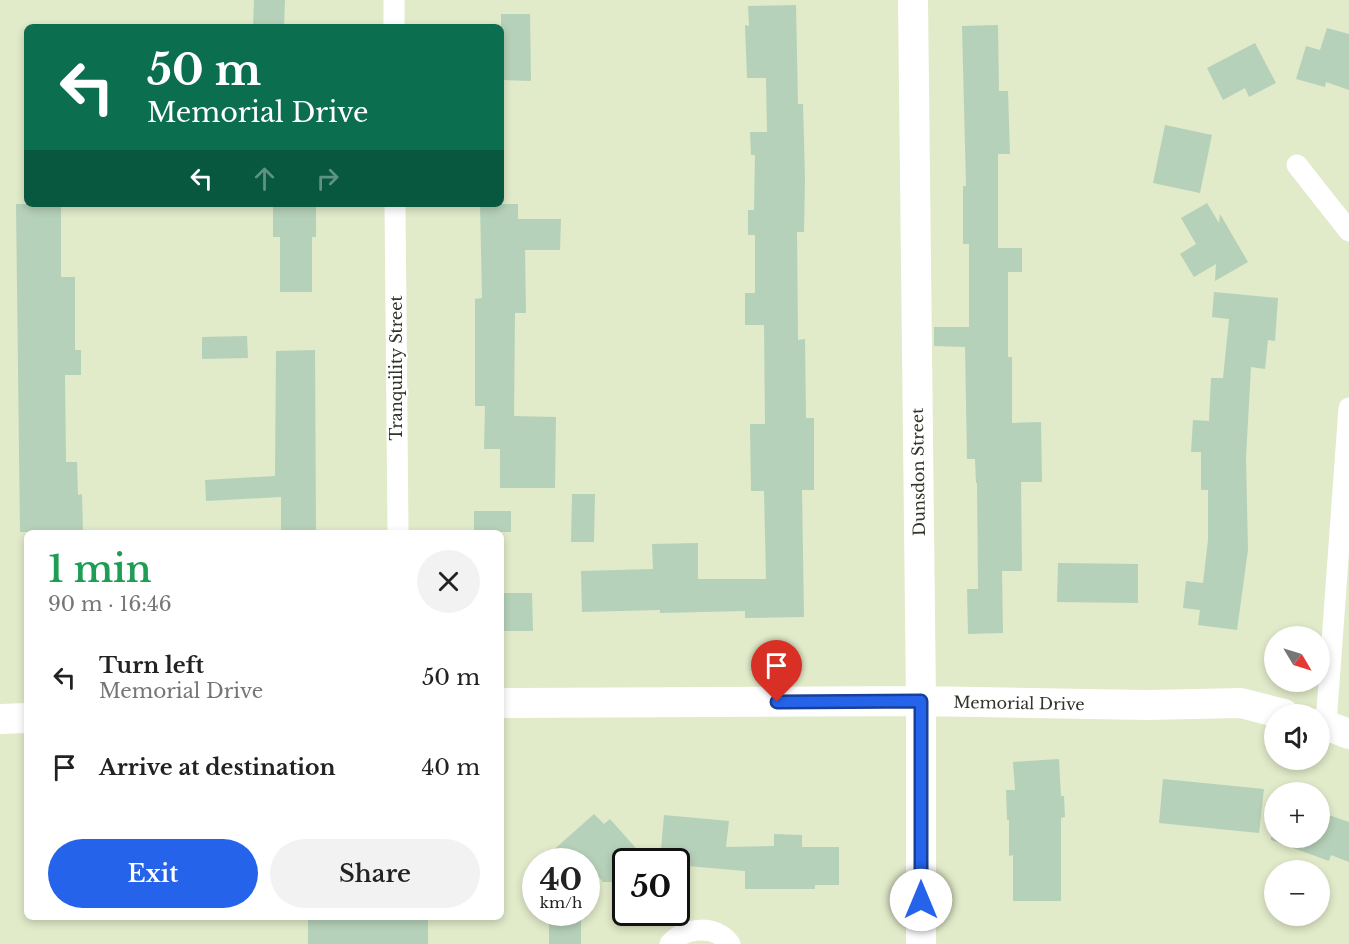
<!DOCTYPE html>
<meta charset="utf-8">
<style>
:root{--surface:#fff;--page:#f2f2f2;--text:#222;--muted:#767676;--accent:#2563eb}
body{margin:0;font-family:"Libre Baskerville",serif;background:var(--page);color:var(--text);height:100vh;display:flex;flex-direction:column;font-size:22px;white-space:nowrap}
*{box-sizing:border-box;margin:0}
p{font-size:20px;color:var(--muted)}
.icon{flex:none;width:33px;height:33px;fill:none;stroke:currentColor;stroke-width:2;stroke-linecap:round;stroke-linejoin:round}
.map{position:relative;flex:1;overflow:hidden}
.drawer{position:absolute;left:24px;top:530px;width:480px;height:390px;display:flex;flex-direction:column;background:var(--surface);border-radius:9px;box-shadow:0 3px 9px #0003}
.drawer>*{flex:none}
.banner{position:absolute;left:24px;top:24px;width:480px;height:183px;border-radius:9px;box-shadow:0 3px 9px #0003;background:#0b6e4f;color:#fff;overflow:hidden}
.needle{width:39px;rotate:128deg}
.tools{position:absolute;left:1264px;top:626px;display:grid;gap:12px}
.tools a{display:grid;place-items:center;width:66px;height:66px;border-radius:50%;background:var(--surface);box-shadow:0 3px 9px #0003;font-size:30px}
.speed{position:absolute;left:522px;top:848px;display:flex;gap:12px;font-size:30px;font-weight:700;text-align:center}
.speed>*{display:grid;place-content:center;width:78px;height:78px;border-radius:50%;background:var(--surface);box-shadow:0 3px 9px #0003;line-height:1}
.speed small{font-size:15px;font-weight:400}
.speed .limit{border:3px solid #111;border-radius:9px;background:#fff;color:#111}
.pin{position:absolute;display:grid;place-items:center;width:51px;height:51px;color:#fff;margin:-62px -26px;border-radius:50% 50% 50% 0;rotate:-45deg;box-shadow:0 0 6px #0007}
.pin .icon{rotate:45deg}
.me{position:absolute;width:66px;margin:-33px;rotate:0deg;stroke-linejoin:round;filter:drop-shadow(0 0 4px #0008)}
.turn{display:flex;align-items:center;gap:21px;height:126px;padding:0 24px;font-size:27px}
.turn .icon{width:78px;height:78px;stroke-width:2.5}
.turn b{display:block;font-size:42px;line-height:51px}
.lanes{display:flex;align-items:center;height:57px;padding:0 24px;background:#0003;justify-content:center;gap:30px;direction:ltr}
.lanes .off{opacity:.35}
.round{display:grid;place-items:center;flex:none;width:63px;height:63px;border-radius:32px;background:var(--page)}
.summary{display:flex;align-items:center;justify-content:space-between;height:102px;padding:0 24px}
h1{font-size:36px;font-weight:600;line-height:45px;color:#1e9e55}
.primary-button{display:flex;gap:12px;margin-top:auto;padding:12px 24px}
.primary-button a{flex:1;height:69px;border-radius:36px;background:var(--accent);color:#fff;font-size:24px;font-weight:600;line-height:69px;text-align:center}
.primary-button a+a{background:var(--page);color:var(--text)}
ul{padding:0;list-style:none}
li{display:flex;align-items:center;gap:18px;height:90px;padding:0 24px}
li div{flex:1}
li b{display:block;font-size:22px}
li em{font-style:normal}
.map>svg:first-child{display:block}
.building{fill:#b6d1b9}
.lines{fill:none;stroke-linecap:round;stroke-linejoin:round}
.minor{stroke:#fff;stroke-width:21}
.secondary{stroke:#fff;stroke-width:30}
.route-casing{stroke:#184099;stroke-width:15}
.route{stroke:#2563eb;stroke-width:10}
.labels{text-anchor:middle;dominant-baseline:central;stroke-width:4.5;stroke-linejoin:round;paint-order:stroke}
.street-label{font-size:16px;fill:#313428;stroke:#fff}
</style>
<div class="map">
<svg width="1349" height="944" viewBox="0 0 1349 944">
<rect width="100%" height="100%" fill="#e1eac9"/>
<!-- building -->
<path class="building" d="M254,0H285L284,27H253Z
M796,5L798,104H803L805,179L804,232H797L798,340L805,339L806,418H814V490H802L804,617L745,618V611L660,613V610L582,612L581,571L653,569L652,544L698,543V579H766L764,491H751L750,424H765L764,325H745V293H755V235H748V210H754L755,155H751L750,132H767L766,78H747L745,25L749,26L748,6Z
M501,14H530L531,81L501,80Z
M998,25L999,91H1008L1010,154H998V248H1022V272H1008V357H1012V423L1041,422L1042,482H1021L1022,571H1002L1003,633L968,634L967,589H978L977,483H976L975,459H967L965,347L934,346V327H969V244H963V186H966L962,26Z
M1327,28L1349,34V90L1326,82L1325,87L1296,79L1306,46L1320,50Z
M1255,43L1276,83L1249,97L1245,88L1223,100L1207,68Z
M1165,125L1212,135L1200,193L1153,183Z
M1207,203L1219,223L1220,214L1248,262L1215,281L1216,264L1194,277L1180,254L1196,244L1181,218Z
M16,204H61V277H75V350H81V375H65L66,462H77L78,495L82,494L83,532H20Z
M273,204H316V237H312V292H280V237H273Z
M480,204H518V219H561L560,250H525L526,313H515L514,416L556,417L555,488H500V449H484L485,406H475V299L482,298Z
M1214,292L1278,298L1275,341L1268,340L1265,369L1251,367L1246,457L1248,550L1237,630L1198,625L1200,610L1183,608L1186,581L1203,583L1208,540V490H1201V452H1191L1193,420L1209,421L1211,378H1223L1229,319L1212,317Z
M247,336L248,358L202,359V337Z
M315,350L316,532H281V497L206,501L205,480L275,476L276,351Z
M572,494H595L594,542H571Z
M474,511H511V532H474Z
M1058,563L1138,564V603L1057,602Z
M501,593H532L533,631H501Z
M1059,759L1061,796H1064L1065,817L1061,818V901H1013V855L1009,856V820H1007L1006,790H1015L1013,762Z
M1163,779L1264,789L1259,833L1159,823Z
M1320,812L1349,822V862L1331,855L1329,861L1271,840V837H1320Z
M594,814L604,824L610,819L642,855L635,861H626V870L612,882H603L582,857L581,861H541Z
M664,815L729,821L726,847L774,846V834L802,835V847H839V885H815V889H745V871L676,865V861H660Z
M308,916H428V944H308Z
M549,919H581V944H549Z"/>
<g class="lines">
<!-- minor -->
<path class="minor" d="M394,0V27
M1297,165L1349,231
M395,204L398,532
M1326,724L1349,408
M670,944C684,927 716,924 730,944"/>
<!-- secondary -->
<path class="secondary" d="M913,0L921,701V944
M501,703L921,701L1148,705L1241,703L1284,714
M0,719L27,718
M1320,723L1349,734"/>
</g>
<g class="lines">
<!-- route casing -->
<g class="route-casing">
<path id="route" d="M777,702L921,701V900"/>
</g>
<!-- route -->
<use href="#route" class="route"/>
</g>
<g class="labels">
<!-- street labels -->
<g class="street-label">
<text transform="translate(396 368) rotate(-90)">Tranquility Street</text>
<text transform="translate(918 472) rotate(-91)">Dunsdon Street</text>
<text transform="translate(1019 703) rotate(1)">Memorial Drive</text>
</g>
</g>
</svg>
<div class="tools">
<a><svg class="needle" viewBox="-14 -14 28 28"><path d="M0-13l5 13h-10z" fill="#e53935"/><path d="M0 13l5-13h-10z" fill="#767676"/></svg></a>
<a><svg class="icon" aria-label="sound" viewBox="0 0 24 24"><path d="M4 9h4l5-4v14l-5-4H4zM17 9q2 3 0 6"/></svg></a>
<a>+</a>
<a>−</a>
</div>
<div class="speed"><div>40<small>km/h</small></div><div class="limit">50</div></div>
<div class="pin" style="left:777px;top:702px;background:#d93025"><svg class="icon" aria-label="arrive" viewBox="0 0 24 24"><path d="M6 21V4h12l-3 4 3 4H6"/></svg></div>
<svg class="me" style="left:921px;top:900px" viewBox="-20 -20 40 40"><circle r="19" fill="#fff"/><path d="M0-13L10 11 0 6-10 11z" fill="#2563eb"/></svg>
<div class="banner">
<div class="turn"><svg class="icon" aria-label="left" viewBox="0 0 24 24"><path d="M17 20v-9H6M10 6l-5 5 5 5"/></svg><div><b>50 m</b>Memorial Drive</div></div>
<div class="lanes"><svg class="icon" aria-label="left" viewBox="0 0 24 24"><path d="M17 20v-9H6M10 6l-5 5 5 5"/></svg><svg class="icon off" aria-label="ahead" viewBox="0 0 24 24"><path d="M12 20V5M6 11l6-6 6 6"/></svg><svg class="icon off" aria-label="right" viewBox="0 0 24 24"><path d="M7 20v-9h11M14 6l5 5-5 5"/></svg></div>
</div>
<section class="drawer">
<div class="summary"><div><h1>1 min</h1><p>90 m · 16:46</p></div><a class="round"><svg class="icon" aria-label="close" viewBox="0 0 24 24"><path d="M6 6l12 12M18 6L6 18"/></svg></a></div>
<ul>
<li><svg class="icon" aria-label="left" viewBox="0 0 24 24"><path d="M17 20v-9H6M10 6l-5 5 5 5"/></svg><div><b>Turn left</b><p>Memorial Drive</p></div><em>50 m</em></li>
<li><svg class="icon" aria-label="arrive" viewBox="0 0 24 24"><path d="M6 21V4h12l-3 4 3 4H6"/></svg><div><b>Arrive at destination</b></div><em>40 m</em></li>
</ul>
<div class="primary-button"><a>Exit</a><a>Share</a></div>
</section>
</div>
